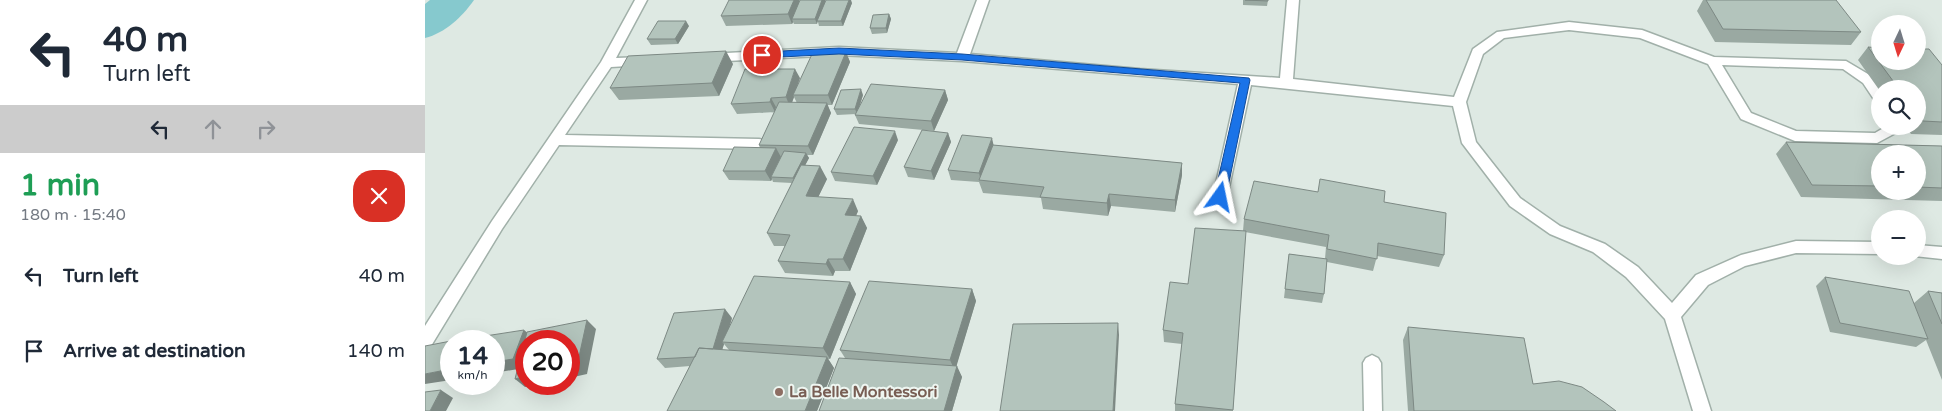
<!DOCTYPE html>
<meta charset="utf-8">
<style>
:root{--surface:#fff;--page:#f6f6f7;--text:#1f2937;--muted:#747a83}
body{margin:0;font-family:"Varela Round",sans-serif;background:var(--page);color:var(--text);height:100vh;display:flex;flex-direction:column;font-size:19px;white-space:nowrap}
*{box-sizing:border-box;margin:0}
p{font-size:16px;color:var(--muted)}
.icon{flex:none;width:28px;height:28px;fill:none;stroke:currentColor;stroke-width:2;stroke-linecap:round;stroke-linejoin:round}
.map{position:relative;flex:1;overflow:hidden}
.side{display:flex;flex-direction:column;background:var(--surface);width:425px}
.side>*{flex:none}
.guide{background:#fff;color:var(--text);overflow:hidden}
.needle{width:32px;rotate:184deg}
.fabs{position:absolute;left:1446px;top:15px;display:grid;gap:10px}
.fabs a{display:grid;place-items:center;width:55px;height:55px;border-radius:50%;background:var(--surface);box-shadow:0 5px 20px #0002;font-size:25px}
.speed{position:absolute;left:15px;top:330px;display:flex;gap:10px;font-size:25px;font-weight:700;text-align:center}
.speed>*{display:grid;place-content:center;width:65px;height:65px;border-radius:50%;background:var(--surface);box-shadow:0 5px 20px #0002;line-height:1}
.speed small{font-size:12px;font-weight:400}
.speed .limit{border:8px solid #d22;background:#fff;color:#111}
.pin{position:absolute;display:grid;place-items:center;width:42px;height:42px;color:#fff;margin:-21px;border:2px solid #fff;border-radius:50%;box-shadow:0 1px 5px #0007}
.me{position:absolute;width:55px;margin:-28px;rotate:12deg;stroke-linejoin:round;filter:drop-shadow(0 0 4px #0008)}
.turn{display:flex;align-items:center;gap:18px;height:105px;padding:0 20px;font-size:22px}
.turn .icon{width:65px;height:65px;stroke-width:2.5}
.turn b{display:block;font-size:35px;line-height:42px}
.lanes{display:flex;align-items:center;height:48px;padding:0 20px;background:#0003;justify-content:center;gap:25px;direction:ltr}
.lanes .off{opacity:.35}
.round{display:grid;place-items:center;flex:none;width:52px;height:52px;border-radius:20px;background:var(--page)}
.head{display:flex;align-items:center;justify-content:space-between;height:85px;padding:0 20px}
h1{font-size:30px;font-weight:700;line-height:38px;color:#1e9e55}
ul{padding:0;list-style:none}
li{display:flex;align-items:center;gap:15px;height:75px;padding:0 20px}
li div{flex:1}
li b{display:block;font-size:19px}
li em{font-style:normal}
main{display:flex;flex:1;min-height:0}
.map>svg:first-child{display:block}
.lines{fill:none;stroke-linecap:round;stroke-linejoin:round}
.river{fill:#86c9ce;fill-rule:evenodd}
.minor-casing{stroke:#a1b0a9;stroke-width:3}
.minor{fill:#fff;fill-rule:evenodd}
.wall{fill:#9aa9a2;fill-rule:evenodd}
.shaded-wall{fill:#7d8984}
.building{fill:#b3c4bc;stroke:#7d8984}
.route{fill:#1a73e8;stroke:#114b97}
.education-dot{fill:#8d6e63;stroke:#eef6f1;stroke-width:2}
.labels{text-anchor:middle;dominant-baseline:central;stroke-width:4;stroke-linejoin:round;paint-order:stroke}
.education-label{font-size:16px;font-weight:bold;fill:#785e54;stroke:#eef6f1;text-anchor:start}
</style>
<main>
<section class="side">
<div class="guide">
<div class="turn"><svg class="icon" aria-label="left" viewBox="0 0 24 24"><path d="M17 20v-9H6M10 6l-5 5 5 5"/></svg><div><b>40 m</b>Turn left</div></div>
<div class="lanes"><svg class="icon" aria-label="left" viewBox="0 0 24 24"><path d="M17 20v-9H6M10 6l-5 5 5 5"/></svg><svg class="icon off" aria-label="ahead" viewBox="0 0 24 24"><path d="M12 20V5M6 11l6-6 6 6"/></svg><svg class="icon off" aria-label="right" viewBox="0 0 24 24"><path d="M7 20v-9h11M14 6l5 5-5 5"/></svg></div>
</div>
<div class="head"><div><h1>1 min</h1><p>180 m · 15:40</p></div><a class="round" style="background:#d93025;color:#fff"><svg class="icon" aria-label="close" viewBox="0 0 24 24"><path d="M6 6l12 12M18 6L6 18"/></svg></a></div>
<ul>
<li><svg class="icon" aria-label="left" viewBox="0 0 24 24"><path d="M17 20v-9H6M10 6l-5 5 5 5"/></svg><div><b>Turn left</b></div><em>40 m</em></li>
<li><svg class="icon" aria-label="arrive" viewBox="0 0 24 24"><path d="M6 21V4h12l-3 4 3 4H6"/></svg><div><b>Arrive at destination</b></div><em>140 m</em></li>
</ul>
</section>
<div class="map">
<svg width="1517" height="411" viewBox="0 0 1517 411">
<rect width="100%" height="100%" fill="#dee9e3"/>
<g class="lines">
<!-- river -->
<path class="river" d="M5,0H49C37,17 20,33 0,38V4Z"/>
<!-- minor casing -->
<g class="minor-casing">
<path id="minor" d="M210,0H222L191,58L220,57L226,61L220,65L186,67L140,135L334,139L339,140L341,144L339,148L334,149L134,145L77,229L6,346L0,348V326L67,221L176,62Z
M552,0H564L545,54L715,69L855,78L862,0H874L868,79L1029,97L1048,49L1072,32L1144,22L1217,30L1289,57L1421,61L1448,77L1456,89L1455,103L1450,101L1438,83L1418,69L1297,65L1326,113L1371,131L1450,133L1462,126H1480L1478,129L1452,143L1370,141L1316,119L1283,64L1215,38L1144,30L1079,38L1058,54L1041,102L1051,142L1095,198L1135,226L1180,244L1213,267L1247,303L1271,275L1316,255L1371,241L1455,242V254L1371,253L1320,266L1283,285L1256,317L1286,411H1268L1240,319L1201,277L1168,252L1125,234L1085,206L1037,143L1028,106L826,85L802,197L800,201L795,203L790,201L788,197L813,84L537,61L414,55L283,62L277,58L283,54L414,47L532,53Z
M1492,245L1517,247V259L1489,256H1492Z
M947,355L953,358L956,363L957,411H939L938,363L941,358Z"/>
</g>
<!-- minor -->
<use href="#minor" class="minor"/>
</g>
<!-- wall -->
<path class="wall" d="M400,0V2L427,3L418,26H394L393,22L392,24H369L368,22L367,24L301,26L296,16L375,1Z
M818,0H843L842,6L818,5Z
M1278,0H1388L1436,32L1426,45L1290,42L1272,11Z
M464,14L466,19L462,33L447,34L445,28Z
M264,26L253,44L226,45L222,39Z
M1443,47L1517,65V135L1486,134L1480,126H1492V89H1455V91L1433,60Z
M421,52L425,62L407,105H402L406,113L388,155H382L384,158L380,165L402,179L393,197L433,211L431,216H436L442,228L425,271H410L408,276L360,273L353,261L360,246H349L342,233L367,183L348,182L347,179L346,181L304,180L298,171L335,148L334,145L352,107H351L350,112L312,114L306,104L375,78L373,83ZM369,97L372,103H367Z
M308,64L294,96L194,100L185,88Z
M520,90L523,100L509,131L434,124L430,115L431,114L412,115L409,109L438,95L434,108Z
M523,133L526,142L509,180L483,177L479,167Z
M473,140L452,185L410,181L406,172Z
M1361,142L1517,146V201L1376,197L1351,154ZM1455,154H1492V191H1455Z
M568,145L757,163V175L750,212L686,206L683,216L618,209L616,198L558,193L554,182L526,180L523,170Z
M892,192L959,202L1019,255L1014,267L952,256L948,271L902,262L899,294L897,303L859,298L864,254L900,259L901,247L820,232L808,411H750V404L757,344L739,342L738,330L763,284L818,231L819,219Z
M1400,277L1489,303L1503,291L1517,293V380L1501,340L1491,347L1405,332L1391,286Z
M425,282L431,294L405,359H403L409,368L392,411H242L265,366L240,368L232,359L307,318L304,327ZM299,344L304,350H297Z
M547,289L551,301L531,366L537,377L527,411H394L420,358L415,350Z
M983,327L1108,384L1191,411H983L978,340Z"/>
<!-- shaded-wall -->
<path class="shaded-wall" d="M369,0H374L376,3L367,19L368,22L367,24L363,14Z
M397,0H400L401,2L392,21V24L390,19Z
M424,0H426L427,3L418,26L416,21Z
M464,14L466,19L462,33L461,28Z
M261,21L264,26L253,44L250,39Z
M301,51L308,64L294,96L287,83Z
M421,52L425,62L407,105L403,95Z
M370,69L375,78L369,95H368L369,97L365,107L361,97Z
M436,89L438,95L432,114L430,109Z
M520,90L523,100L509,131L506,121Z
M346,98L351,107L350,112L345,102Z
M402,103L406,113L388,155L383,146Z
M470,131L473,140L452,185L448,176Z
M523,133L526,142L509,180L506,171Z
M567,138L569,147L556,181L554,173Z
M351,148L356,157L346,177L347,179L346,181L340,171Z
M381,153L384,158L371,183L368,178Z
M757,163V175L750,212V200Z
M395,166L402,179L388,208L381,196Z
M684,194L686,206L683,216L682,203Z
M428,199L433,211L426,227L420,215Z
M436,216L442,228L425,271L418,259Z
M403,259L410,271L408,276L401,264Z
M425,282L431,294L405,359L398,348Z
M547,289L551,301L530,371L525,360Z
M300,309L307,318L300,342H297L299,344L294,360L287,352Z
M162,320L171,329L162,374L144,378V368Z
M693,323L694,335L690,411H688Z
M99,330L109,338L99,368L69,373V362Z
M402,357L409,368L392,411H380Z
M532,366L537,377L527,411H519Z
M26,369V380L0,384V374Z
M101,376V384H116L100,387L90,379Z
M16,390L28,398L21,411H5Z"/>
<!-- building -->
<path class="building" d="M304,0H369L363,14L296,16Z
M375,0H397L390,19H367Z
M401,0H424L416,21H392Z
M820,0H843V1Z
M1281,0H1411L1436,32L1298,29Z
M464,14L461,28H445L448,15Z
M233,21H261L250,39H222Z
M1443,47L1455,48V61H1492V49H1504L1517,65V122L1498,121L1492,114V89H1474Z
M301,51L287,83L185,88L203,56Z
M388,52H421L403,95H368Z
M320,69H370L361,97L346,98L345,102L306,104Z
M446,84L520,90L506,121L430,115Z
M436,89L430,109H409L416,90Z
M354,102L402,103L383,146L334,145Z
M429,127L470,131L448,176L406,172Z
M497,130L523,133L506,171L479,167Z
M537,135L567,138L554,173L523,170Z
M1361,142L1517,146V188L1492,187V154H1455V186L1387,185Z
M568,145L757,163L750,200L684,194L682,203L615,197L619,187L554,180Z
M309,147L351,148L340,171H298Z
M359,151L381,153L368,178L346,177Z
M376,165L395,166L381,196L428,199L420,215L436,216L418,259H403L401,264L353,261L365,235L342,233Z
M895,179L960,191L959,202L1021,213L1019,255L953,243L952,259L902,249L904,235L819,219L829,181L893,192Z
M770,228L821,231L808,410L750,404L758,333L738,330L745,282L763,284Z
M864,254L902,259L899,294L860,289Z
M329,276L425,282L398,348L297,342Z
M1400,277L1484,291L1503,339L1415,323Z
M444,281L547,289L525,360L415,350Z
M1503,291L1517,293V324Z
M300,309L288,349L274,348L270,357L232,359L249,313Z
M162,320L152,366L144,368V341H101V376L90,379L102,332Z
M693,323L688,411H575L588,324Z
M983,327L1099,338L1108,384L1134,381L1157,387L1179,402L1191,411H989Z
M99,330L88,359L69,362V341H28Z
M26,341V369L0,374V346Z
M274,348L402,357L380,411H242Z
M414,358L532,366L519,411H394Z
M16,390L5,411H0V392Z"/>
<!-- route -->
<path class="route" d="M414,48L537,54L824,78L825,80L801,197L795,201L789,197L815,83L537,60L414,54L337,58L332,55L337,52Z"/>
<!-- markers -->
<circle class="education-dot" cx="354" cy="392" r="5"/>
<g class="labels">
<!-- education labels -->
<g class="education-label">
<text x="364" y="392">La Belle Montessori</text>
</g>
</g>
</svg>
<div class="fabs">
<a><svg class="needle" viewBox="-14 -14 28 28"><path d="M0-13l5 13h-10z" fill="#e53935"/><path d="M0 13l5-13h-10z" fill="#747a83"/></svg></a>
<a><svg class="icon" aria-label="search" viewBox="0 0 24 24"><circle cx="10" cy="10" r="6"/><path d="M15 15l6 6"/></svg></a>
<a>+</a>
<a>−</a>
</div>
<div class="speed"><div>14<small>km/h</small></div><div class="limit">20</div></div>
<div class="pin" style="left:337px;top:55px;background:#d93025"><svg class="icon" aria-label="arrive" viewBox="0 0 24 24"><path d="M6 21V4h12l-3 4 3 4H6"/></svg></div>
<svg class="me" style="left:795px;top:197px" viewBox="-20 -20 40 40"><path d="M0-17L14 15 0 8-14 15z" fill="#1a73e8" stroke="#fff" stroke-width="4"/></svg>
</div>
</main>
